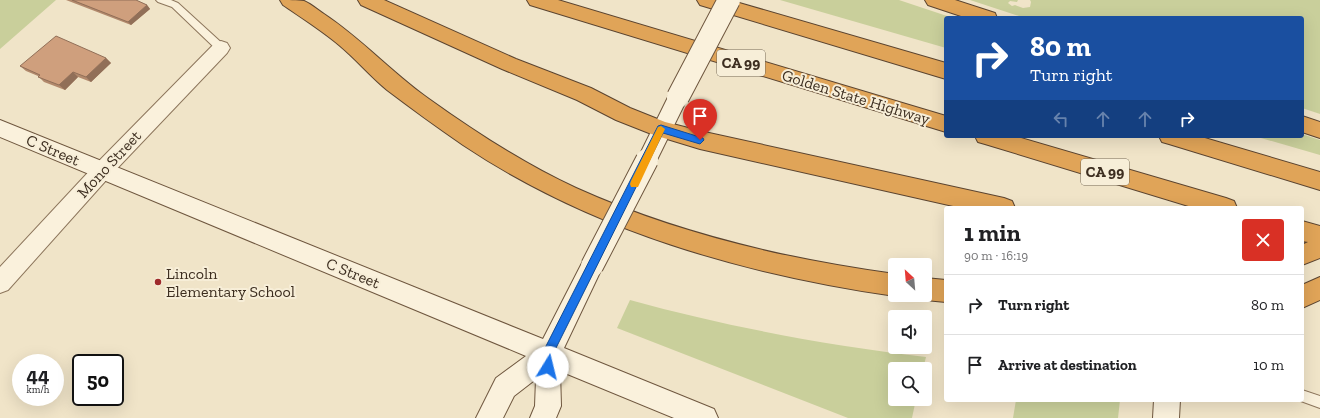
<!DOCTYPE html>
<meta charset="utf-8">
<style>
:root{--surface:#fff;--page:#f6f6f6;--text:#202124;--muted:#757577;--line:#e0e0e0}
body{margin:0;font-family:"Zilla Slab",serif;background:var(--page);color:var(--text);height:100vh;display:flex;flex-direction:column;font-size:15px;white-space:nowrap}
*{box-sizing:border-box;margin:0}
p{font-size:13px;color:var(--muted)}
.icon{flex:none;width:22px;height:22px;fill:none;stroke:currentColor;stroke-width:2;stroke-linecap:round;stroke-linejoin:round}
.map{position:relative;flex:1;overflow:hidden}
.drawer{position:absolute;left:944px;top:206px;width:360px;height:196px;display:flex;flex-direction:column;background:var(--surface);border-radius:4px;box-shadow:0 4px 16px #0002}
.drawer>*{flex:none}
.banner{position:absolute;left:944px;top:16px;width:360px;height:122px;border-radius:4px;box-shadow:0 4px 16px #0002;background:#1a4fa0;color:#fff;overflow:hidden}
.needle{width:26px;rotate:334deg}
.fabs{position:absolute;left:888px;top:258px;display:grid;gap:8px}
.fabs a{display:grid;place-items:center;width:44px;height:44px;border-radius:4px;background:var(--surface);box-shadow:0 4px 16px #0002;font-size:20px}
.speed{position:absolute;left:12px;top:354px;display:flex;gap:8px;font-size:20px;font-weight:700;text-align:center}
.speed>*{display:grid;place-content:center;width:52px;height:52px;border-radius:50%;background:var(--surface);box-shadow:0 4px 16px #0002;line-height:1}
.speed small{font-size:10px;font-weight:400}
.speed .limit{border:2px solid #111;border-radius:6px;background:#fff;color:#111}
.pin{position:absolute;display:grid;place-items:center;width:34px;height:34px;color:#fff;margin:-41px -17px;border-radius:50% 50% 50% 0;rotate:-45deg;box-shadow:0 0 4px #0007}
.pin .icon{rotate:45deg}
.me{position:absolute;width:44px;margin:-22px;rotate:9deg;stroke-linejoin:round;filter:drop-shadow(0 0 3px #0008)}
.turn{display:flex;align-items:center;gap:14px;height:84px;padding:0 20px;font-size:18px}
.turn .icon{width:52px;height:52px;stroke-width:2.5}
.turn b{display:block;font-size:28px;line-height:34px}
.lanes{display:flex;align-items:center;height:38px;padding:0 20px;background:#0003;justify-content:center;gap:20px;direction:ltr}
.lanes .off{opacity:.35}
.round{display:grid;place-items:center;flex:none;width:42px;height:42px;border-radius:4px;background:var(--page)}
.overview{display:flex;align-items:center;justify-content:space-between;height:68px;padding:0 20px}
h1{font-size:24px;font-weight:700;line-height:30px}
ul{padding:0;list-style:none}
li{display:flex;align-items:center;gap:12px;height:60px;padding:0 20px;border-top:1px solid var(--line)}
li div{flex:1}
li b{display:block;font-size:15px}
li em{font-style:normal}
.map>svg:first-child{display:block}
.green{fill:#c9cf9b}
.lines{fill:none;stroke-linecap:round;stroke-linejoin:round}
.lane-casing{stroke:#8d765c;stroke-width:2}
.street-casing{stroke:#8d765c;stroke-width:2}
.secondary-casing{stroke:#6f573f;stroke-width:2}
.highway-casing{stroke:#5b4430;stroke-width:2}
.lane{fill:#faf1dc;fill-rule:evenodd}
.street{fill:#faf1dc;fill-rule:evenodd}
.secondary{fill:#faf1dc;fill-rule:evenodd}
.highway{fill:#e0a458;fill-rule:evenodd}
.secondary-bridge-casing{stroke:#6f573f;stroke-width:24;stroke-linecap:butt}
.secondary-bridge{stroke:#faf1dc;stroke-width:22}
.wall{fill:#b2896c}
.shaded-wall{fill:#916f58}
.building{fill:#cf9f7d;stroke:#916f58}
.route{fill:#1a73e8;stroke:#114b97}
.slow{fill:#f59e0b}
.poi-dot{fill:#9e2a2b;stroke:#f7eed8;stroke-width:1.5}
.labels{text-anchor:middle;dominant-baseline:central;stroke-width:4;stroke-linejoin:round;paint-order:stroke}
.shield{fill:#f7eed8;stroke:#756857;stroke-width:1}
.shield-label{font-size:15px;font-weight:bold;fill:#3d2e20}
.street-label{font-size:16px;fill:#3d2e20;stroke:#f7eed8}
.poi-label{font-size:16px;fill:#3d2e20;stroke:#f7eed8;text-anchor:start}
</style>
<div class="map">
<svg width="1320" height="418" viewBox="0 0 1320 418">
<rect width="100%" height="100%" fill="#f0e4c8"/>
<!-- green -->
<path class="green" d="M0,0H56L0,49Z
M780,0H899L953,18H946V48Z
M970,0H1018L1017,2L1010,1L1008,3L1012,6L1015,5L1023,8L1030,7L1031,2L1030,0H1320V114L1302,108V18H1025Z
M1302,134L1320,140V155L1254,136H1302Z
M630,300C728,327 825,345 926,357L923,369H895V399H916L912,418H848L617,328Z
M1016,400H1120L1118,418H1013Z"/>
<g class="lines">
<!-- lane casing -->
<g class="lane-casing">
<path id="lane" d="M156,0H171L178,3L224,45L226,48L224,51H218L172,7L158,2Z
M1302,390L1320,396V408L1298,400H1302Z"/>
</g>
<!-- street casing -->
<g class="street-casing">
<path id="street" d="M221,41L227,43L230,48L227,53L109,177L8,290L0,293V267L95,165L215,43Z"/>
</g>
<!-- secondary casing -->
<g class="secondary-casing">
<path id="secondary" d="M678,89L685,91L688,97L654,166L647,169L640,166L636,160L640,154L671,91Z
M0,120L543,339L584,259L592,256L600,259L603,266L564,348L714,409L718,418H674L560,371L561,406L556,418H530L535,406L536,379L514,396L503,418H476L496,378L526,356L0,137Z
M1154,400H1180L1179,418H1153Z"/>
</g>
<!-- highway casing -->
<g class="highway-casing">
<path id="highway" d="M280,0C287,0 298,0 304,1C311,4 318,10 324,14C362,39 392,73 429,99C475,132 524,164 576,188C678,234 785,259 895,274V295H897L895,296C743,274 592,231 463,145C437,127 412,109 387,90C370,76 356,59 339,45C321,30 302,18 283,5Z
M358,0H384L516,59L591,88L630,108L665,122L700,131L1004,198L1012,201L1015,208H962L700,149L654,135L616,120L577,100L502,69L361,5Z
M527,0H558L946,116V132L530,5Z
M697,0H729L946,63V79L700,5Z
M925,0H955L995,13L997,18H967L928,5Z
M1302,116L1320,122V138L1302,132Z
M975,136H1014L1226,198L1234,201L1237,208H1195L985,144L978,142Z
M1159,136H1198L1320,172V190L1169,144L1162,142Z
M1302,221L1320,226V258L1302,265V245L1308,242L1302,241Z
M1320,277V300L1302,308V285Z
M925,278L946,280V302L925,300L917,297L916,295H925Z"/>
</g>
<!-- lane -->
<use href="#lane" class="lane"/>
<!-- street -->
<use href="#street" class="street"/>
<!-- secondary -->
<use href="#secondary" class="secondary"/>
<!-- highway -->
<use href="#highway" class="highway"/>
<!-- secondary-bridge casing -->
<g class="secondary-bridge-casing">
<path id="secondary-bridge" d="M678,97L729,0
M592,266L647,160"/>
</g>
<!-- secondary-bridge -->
<use href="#secondary-bridge" class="secondary-bridge"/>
</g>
<!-- wall -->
<path class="wall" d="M66,0H136L147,5L150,9L131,25Z
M106,58L111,63L91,82L78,77L65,90L44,82L38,76L26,71L20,66Z"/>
<!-- shaded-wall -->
<path class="shaded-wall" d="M147,5L150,9L131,25L128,22Z
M106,58L111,63L91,82L86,77Z
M73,72L78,77L65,90L59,85Z"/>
<!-- building -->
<path class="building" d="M72,0H136L147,5L128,22Z
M56,36L106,58L86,77L73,72L59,85L38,77L40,75L20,66Z"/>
<!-- route -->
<path class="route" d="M661,125L703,138L704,140L700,144L663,133L553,354V367L552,370L548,372L544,370L543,354L544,350L658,126Z"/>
<!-- slow -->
<path class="slow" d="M661,126L665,129L638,187H631L630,184L631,181L658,127Z"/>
<!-- markers -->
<circle class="poi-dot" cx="158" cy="282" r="4"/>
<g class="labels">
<!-- shield labels -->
<g class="shield">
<rect x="717" y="50" width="48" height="26" rx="3"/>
<rect x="1081" y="159" width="48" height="26" rx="3"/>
</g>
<g class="shield-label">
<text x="741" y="63">CA 99</text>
<text x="1105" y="172">CA 99</text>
</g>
<!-- street labels -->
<g class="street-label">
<text transform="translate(856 97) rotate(17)">Golden State Highway</text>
<text transform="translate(53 150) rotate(23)">C Street</text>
<text transform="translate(109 164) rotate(-47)">Mono Street</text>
<text transform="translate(353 273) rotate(22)">C Street</text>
</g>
<!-- poi labels -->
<g class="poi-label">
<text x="166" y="273">Lincoln<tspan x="166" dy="18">Elementary School</tspan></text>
</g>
</g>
</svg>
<div class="fabs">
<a><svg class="needle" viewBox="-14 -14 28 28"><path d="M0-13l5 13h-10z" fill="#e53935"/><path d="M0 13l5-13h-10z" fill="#757577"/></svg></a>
<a><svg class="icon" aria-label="sound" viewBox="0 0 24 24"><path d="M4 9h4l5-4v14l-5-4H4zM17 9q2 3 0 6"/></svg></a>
<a><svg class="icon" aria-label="search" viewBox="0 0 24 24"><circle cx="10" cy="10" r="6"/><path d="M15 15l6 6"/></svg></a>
</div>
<div class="speed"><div>44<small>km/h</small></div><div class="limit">50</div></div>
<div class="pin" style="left:700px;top:140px;background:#d93025"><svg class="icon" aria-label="arrive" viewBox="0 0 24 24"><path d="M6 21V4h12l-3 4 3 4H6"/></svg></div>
<svg class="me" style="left:548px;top:367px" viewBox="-20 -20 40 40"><circle r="19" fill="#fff"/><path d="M0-13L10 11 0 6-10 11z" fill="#1a73e8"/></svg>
<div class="banner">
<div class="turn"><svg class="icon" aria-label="right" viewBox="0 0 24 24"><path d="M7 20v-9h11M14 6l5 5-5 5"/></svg><div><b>80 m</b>Turn right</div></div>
<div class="lanes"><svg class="icon off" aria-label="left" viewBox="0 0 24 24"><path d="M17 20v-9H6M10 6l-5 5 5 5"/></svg><svg class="icon off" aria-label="ahead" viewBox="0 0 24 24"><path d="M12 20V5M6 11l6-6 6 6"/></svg><svg class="icon off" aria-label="ahead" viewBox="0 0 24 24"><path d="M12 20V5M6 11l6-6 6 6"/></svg><svg class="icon" aria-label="right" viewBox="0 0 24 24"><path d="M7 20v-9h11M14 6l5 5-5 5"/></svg></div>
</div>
<section class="drawer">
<div class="overview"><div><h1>1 min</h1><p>90 m · 16:19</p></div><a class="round" style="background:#d93025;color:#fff"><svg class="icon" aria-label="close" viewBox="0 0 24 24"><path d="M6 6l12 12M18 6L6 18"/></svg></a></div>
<ul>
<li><svg class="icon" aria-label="right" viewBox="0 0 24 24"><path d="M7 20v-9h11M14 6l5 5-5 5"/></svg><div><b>Turn right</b></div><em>80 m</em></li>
<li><svg class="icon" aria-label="arrive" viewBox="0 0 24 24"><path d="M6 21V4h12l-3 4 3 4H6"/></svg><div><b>Arrive at destination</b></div><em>10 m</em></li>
</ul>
</section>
</div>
